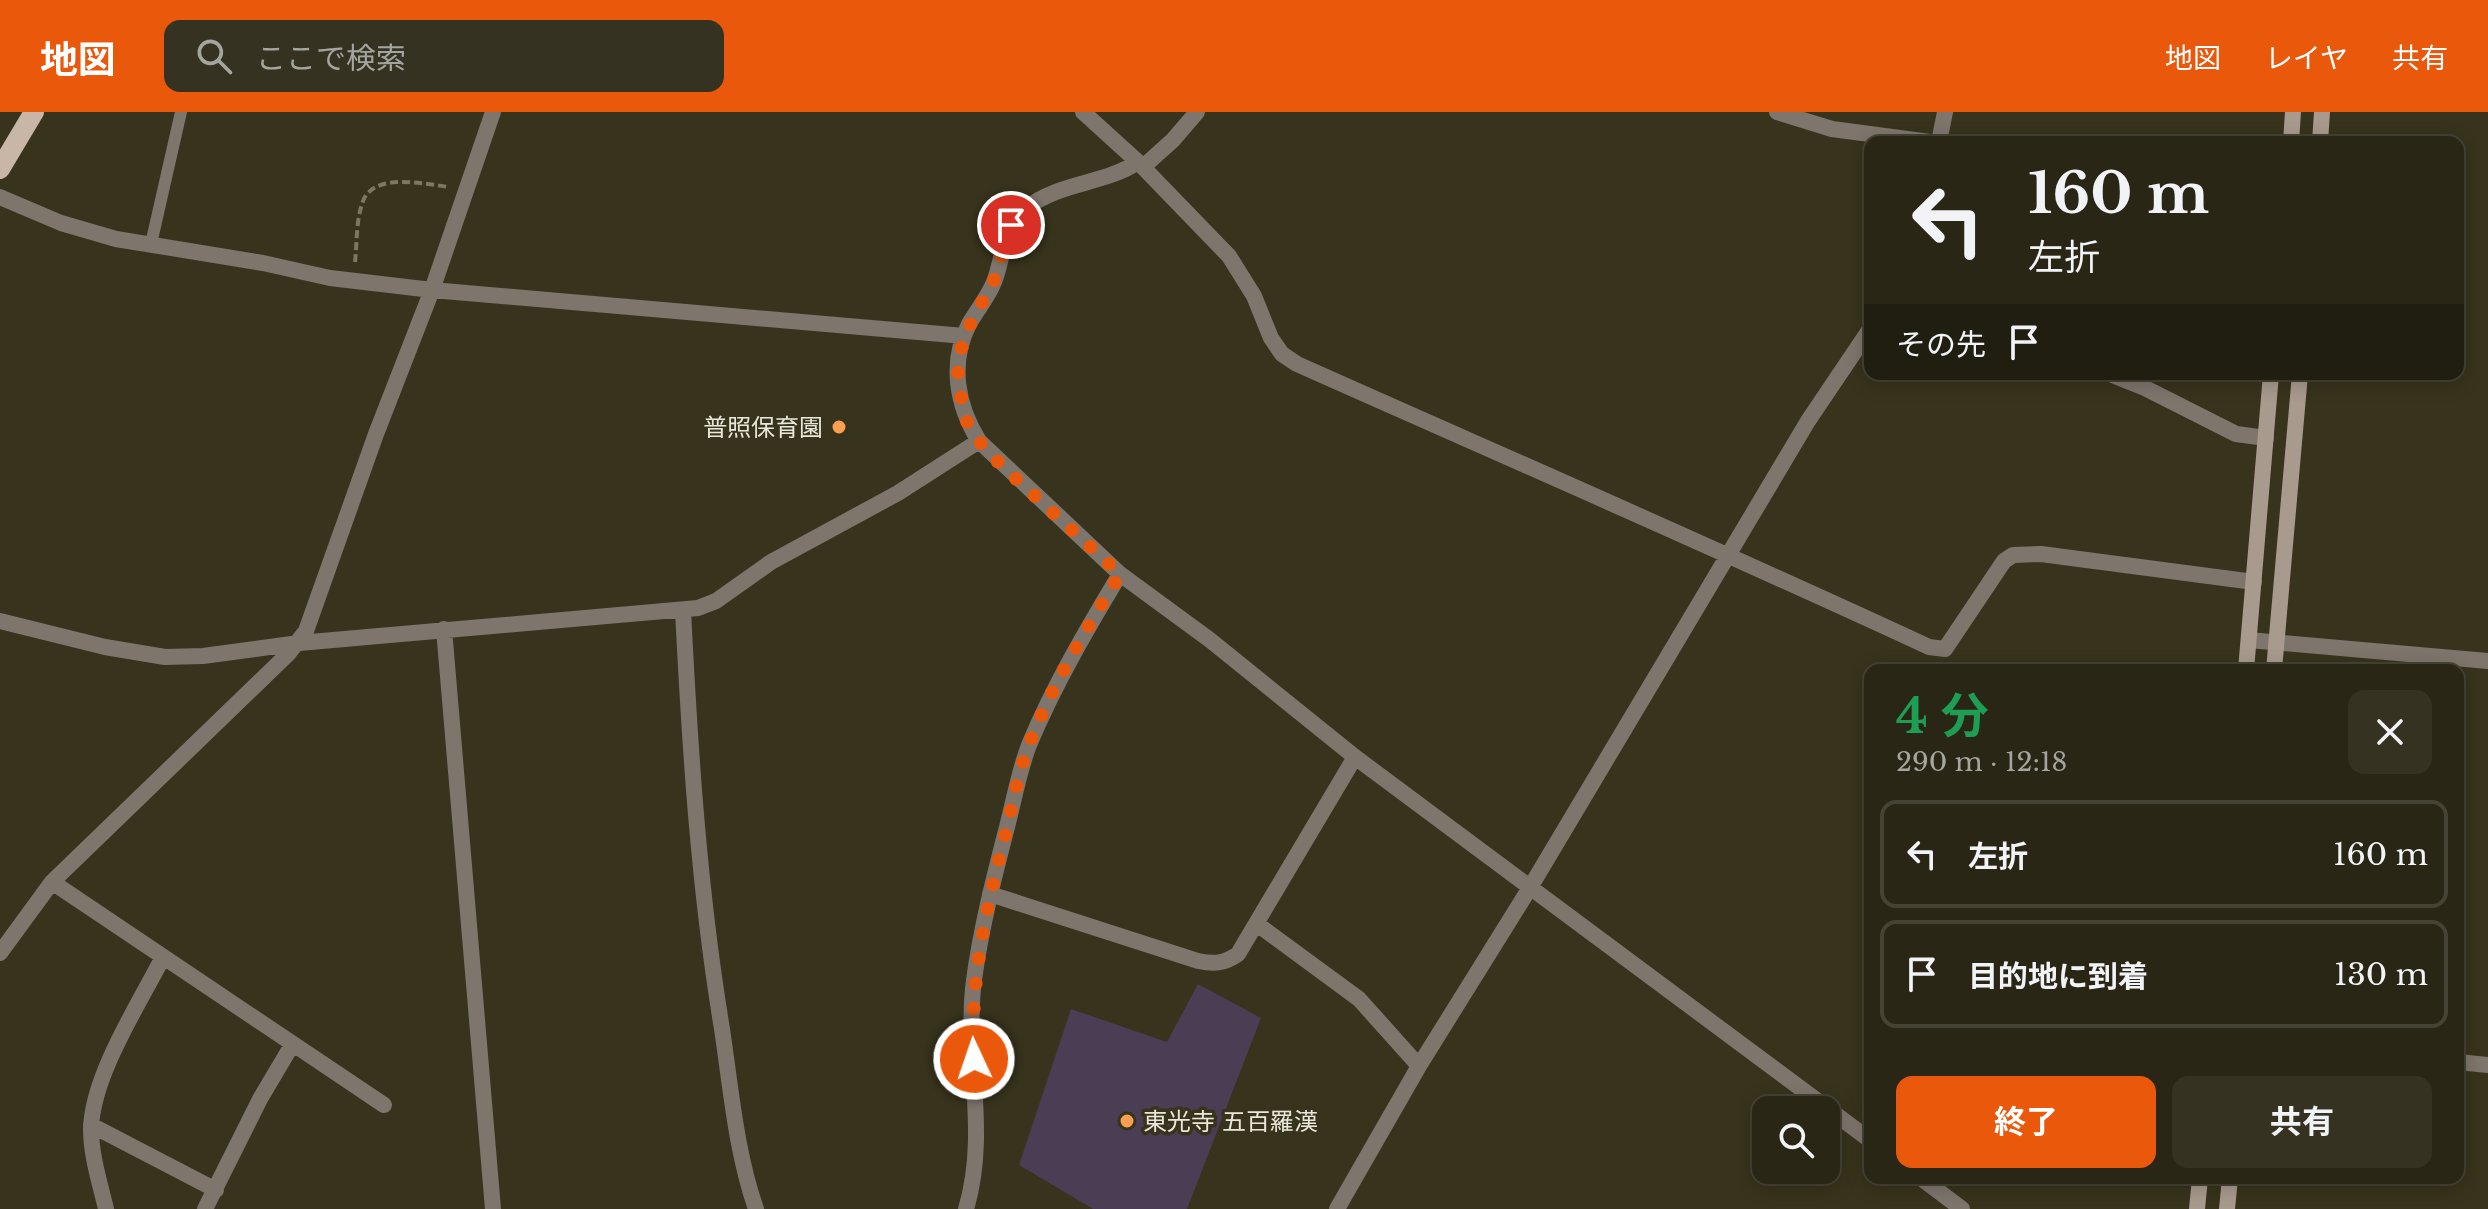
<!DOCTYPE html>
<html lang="ja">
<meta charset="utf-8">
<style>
:root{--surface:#292615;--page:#353222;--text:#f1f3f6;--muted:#a5a5a0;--line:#454334;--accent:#ea580c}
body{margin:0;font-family:"Libre Baskerville","Noto Sans JP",serif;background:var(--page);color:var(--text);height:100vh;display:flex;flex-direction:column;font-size:30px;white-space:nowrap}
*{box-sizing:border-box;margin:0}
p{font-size:26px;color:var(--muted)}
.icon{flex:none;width:44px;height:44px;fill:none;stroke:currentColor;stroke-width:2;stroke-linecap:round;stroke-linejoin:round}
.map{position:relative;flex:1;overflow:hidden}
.sheet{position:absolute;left:1864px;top:552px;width:600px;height:520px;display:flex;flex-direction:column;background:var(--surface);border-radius:16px;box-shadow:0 4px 20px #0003,0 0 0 2px var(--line)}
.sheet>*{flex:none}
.top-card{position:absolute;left:1864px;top:24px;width:600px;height:244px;border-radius:16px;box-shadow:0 4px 20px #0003,0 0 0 2px var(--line);background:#292615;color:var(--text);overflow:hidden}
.buttons{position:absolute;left:1752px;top:984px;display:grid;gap:16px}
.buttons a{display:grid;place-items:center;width:88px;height:88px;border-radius:16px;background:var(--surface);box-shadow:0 4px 20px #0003,0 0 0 2px var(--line);font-size:40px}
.pin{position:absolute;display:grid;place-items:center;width:68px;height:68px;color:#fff;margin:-34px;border:4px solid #fff;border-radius:50%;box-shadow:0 2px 8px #0007}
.me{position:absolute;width:88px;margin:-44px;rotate:357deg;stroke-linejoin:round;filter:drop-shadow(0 0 6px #0008)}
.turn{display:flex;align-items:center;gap:28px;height:168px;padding:0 32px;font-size:36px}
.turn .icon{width:104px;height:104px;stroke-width:2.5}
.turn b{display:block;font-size:56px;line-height:68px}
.then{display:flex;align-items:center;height:76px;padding:0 32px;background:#0003;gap:16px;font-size:30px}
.round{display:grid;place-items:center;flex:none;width:84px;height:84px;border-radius:16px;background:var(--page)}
.headline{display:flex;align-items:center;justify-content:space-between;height:136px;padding:0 32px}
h1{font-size:48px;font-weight:700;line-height:60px;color:#1e9e55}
.primary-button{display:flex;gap:16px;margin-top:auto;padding:16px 32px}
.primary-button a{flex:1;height:92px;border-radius:16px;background:var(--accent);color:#fff;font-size:32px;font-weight:700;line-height:92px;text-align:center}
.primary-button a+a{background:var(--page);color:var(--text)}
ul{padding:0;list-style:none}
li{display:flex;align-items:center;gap:24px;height:108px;margin:0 16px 12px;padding:0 16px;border:4px solid var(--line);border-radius:16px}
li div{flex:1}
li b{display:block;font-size:30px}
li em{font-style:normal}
header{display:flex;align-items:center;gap:48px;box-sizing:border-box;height:112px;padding:0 40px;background:var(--accent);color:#fff}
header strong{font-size:38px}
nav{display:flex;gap:44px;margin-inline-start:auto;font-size:28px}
.search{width:560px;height:72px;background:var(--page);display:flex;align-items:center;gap:20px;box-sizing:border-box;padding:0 28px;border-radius:16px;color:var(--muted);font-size:30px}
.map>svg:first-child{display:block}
.building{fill:#493e53}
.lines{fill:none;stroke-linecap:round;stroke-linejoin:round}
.path{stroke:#7a7763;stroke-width:4;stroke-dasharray:8 4;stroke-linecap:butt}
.lane{stroke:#7e756d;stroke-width:12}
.street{stroke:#7e756d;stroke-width:16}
.secondary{stroke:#a89a8d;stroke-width:16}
.primary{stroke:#c8b6a6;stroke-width:20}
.route{stroke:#ea580c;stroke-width:14;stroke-dasharray:0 25.2}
.poi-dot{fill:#fa9f4f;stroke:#37331c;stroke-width:3}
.labels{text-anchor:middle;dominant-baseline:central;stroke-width:7;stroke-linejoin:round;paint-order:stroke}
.poi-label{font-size:24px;fill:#e9e7d9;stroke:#37331c;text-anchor:end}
</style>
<header>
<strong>地図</strong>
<div class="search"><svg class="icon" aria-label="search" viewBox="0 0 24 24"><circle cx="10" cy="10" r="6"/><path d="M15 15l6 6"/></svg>ここで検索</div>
<nav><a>地図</a><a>レイヤ</a><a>共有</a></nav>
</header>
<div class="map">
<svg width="2488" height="1097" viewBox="0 0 2488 1097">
<rect width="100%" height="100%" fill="#37331c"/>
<!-- building -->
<path class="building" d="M1198,872L1261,906L1187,1097H1093L1019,1053L1071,897L1167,930Z"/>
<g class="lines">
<!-- path -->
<path class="path" d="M355,150C357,132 356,110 362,92C371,59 425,72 449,75"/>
<!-- lane -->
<path class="lane" d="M151,132L181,0"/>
<!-- street -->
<path class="street" d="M1083,0L1138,50L1229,144L1254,184L1271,226L1282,242L1297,252C1508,346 1720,438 1929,535L1945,537L2004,449L2013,443L2041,442L2254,470
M1777,0L1832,17L1930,30
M1939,30L1945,0
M1138,50C1103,73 1061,69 1025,97C1002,116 1004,145 994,170C988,185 977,198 969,212C949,251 957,294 979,329L1120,462L1210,528L1355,645L1870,1028
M1143,55L1173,28L1197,0
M0,85L61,111L116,127L263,151L330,166L432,178L964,224
M2110,262L2145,276L2236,322L2266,326
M683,498C690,639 699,778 722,917C731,977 736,1040 756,1097
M0,509L105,535L165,545L203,544L299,531L698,496L716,489L771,450L898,381L979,329
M444,517L493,1097
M2249,528L2488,549
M52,770L384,993
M990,782L1198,849C1214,852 1224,852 1238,842L1355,645
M1257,812L1359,887L1419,954
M0,841L52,770L288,542L306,519L376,322L432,178L493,0
M2458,950L2488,953
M91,1013L216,1078
M1921,1066L1962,1097
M106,1097C100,1071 91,1044 91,1017C92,964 139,892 163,845
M205,1097L260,987L292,933
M966,1097C989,1021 964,945 974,868C981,816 994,765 1007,715C1014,688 1019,659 1029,633C1054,573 1087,517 1120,462
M1337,1097L1419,954L1531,774L1808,309L1870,217"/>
<!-- secondary -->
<path class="secondary" d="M2291,30L2293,0
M2320,30L2322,0
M2246,558L2271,262
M2274,558L2300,262
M2197,1097L2200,1066
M2227,1097L2230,1066"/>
<!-- primary -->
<path class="primary" d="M0,57L34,0"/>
</g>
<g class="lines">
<!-- route -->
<path class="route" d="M974,947C969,870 986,798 1005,724C1012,694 1018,663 1028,635C1051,574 1087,517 1120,462L1001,353L979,329L966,308L958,271V253L964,224L994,168L1011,113"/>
</g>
<!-- markers -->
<g class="poi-dot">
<circle cx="839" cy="315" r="8"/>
<circle cx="1127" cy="1009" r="8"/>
</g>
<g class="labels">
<!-- poi labels -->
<g class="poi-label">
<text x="823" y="315">普照保育園</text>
<text x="1143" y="1009" text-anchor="start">東光寺 五百羅漢</text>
</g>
</g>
</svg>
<div class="buttons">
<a><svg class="icon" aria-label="search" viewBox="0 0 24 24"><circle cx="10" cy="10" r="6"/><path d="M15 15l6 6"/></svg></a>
</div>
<div class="pin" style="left:1011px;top:113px;background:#d93025"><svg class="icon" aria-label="arrive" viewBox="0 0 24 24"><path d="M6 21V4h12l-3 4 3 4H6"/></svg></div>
<svg class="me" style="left:974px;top:947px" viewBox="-20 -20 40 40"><circle r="17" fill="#ea580c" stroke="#fff" stroke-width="3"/><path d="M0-11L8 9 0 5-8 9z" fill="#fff"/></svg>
<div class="top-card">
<div class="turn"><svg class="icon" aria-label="left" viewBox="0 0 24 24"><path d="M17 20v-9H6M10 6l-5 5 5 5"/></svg><div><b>160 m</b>左折</div></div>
<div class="then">その先<svg class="icon" aria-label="arrive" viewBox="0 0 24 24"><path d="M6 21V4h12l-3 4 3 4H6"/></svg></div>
</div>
<section class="sheet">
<div class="headline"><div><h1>4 分</h1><p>290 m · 12:18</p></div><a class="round"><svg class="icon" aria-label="close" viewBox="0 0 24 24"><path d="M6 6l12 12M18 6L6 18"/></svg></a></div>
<ul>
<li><svg class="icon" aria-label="left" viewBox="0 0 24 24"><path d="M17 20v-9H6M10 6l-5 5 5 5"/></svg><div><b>左折</b></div><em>160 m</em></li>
<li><svg class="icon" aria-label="arrive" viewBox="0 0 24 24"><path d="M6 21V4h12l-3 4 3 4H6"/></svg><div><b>目的地に到着</b></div><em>130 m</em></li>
</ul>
<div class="primary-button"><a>終了</a><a>共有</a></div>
</section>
</div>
